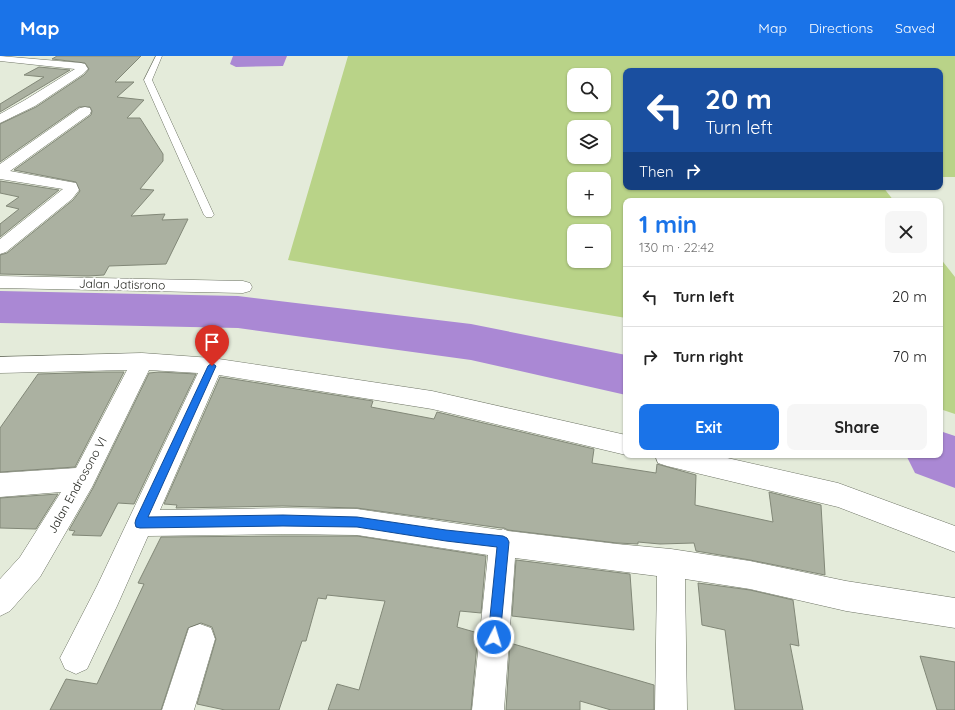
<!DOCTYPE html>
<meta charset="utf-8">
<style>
:root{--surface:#fff;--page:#f6f6f6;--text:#222;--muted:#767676;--line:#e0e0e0;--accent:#1a73e8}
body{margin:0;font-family:Quicksand,sans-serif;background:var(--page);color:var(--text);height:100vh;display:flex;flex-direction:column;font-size:15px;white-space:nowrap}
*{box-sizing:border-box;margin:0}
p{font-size:13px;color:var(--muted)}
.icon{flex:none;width:22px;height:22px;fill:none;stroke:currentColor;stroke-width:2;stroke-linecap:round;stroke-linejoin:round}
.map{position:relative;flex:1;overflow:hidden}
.details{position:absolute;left:623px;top:142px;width:320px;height:260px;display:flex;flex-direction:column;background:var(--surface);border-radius:8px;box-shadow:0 1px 3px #0004}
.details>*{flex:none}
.top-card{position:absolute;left:623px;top:12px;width:320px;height:122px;border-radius:8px;box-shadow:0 1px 3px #0004;background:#1a4fa0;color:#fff;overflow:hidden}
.controls{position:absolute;left:567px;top:12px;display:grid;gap:8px}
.controls a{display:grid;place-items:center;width:44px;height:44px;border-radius:8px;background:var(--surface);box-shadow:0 1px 3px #0004;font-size:20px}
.pin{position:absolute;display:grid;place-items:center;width:34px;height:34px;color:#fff;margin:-41px -17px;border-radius:50% 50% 50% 0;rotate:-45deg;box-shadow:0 0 4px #0007}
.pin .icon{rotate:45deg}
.me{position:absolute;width:44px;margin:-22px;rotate:5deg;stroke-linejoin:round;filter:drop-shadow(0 0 3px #0008)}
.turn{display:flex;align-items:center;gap:14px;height:84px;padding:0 16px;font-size:18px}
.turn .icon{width:52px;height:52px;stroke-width:2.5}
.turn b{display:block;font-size:28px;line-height:34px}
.then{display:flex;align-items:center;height:38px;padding:0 16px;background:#0003;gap:8px;font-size:15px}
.round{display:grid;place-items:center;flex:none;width:42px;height:42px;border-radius:8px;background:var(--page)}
.head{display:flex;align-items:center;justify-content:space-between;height:68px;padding:0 16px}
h1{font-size:24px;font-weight:700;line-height:30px;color:var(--accent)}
.cta{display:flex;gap:8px;margin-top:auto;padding:8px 16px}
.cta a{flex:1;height:46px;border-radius:8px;background:var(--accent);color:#fff;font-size:16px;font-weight:700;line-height:46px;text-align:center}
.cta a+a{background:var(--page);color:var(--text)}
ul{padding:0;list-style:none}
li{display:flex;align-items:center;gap:12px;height:60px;padding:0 16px;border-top:1px solid var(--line)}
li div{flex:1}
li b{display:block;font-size:15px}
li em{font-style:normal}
header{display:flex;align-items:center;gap:24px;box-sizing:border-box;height:56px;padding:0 20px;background:var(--accent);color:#fff}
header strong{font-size:19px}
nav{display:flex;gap:22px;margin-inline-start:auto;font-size:14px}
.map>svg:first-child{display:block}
.green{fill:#b9d388;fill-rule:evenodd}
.water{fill:#aa88d4}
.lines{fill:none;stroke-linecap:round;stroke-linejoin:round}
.river{fill:#aa88d4;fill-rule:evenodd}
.building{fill:#abb1a1;stroke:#828878}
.service-casing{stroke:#6e7465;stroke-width:1}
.minor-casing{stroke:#6e7465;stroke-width:1}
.service{fill:#fff;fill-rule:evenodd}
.minor{fill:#fff;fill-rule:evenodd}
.route{fill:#1a73e8;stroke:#114b97}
.labels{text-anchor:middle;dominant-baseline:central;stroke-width:4;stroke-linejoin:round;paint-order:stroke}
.street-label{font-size:12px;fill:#1d1f19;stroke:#fff}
</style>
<header>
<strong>Map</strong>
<nav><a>Map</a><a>Directions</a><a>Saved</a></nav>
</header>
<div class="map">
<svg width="955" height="654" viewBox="0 0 955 654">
<rect width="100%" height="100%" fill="#e4ebda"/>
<!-- green -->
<path class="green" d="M348,0H955V121H940V15H626V131H883L894,145H626V262L288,204ZM574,19H604V49H574ZM574,71H604V101H574ZM574,123H604V153H574ZM574,175H604V205H574Z
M940,202L955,221V358L940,353Z"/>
<!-- water -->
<path class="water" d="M233,0H287L283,10L236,11L230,8Z"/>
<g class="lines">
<!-- river -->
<path class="river" d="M0,235L238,240L471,268L626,299V339L471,304L238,272L0,267Z
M940,375L955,380V432L915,417L906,399H940Z"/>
</g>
<!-- building -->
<path class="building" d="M57,0H141L115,26H134L117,41L144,44L127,62H140L163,98V105L140,133L154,134L131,160L165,158L162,164L188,163L166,208L109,210L104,219L88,220L0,218V199L7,197L73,144L80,135L76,126L14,114L91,59L92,55L90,51H79L0,106V68L36,51L84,19L89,13L85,7L52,3Z
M39,11L70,14L0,56V48L44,21L24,19Z
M0,125L59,134L0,181V168L19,153L6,150L19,141L0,137Z
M106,316H124L75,411L0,416V372L38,318Z
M159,316L196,318L134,448L118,447L101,480L72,479L75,475L69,474L93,432L149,317Z
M220,321L373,345L371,351L434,363L437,356L594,393L592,407L656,417L657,408L696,419L695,449L773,466L769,436L821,449L825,519L750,504L696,495L694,487L660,488L638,486V488L617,487L508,474L504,472H501L357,452L283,450L176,452L177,449L164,448Z
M58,438L36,473L0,472V442Z
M283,480H357L486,500L481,557L460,555L457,571L478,577L471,654H328L337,628L359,634L385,545L327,539L326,543L318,542L306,585H302L279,654H225L197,648L216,583L212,571L201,567L188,572L161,654H50L66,623L97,628L144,528L138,527L161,481Z
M516,504L630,518L634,574L512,560Z
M698,527L750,534L793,544L799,590L790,588L803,654H735L725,574L702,569Z
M510,587L654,629V654H611L580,645V654H506Z
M920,600L955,606V654H937Z"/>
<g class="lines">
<!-- service casing -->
<g class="service-casing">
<path id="service" d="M156,0H162L152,24L214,159L212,161H206L204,159L144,24Z"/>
</g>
<!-- minor casing -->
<g class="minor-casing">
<path id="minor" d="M0,0L81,7L85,8L88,13L83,18L35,50L0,67V58L25,44L75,13L0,5Z
M85,51L90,52L91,55L90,58L10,115L76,127L79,134L72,143L6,196L0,198V183L63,133L0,123V108L80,52Z
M0,220L243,225L250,227L252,231L250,235L243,237L0,232Z
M142,297L212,302L432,335L626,379V399L432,353L219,319L160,454L283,452L357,453L501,474L503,473L508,475L617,488L671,493L750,505L846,525L955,542V572L846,555L750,533L685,523L687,654H655L657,520L515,502L504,654H472L488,499L357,479L283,478L148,480L117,550L87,613L76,618L65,613L60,602L97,530L198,317L149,314L92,431L40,521L10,555L0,560V523L20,501L61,436L0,441V417L76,412L127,314L0,317V301Z
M655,399H714L838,427L955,470V496L838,451L667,410L658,407Z
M200,568L211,572L215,583L194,654H162L189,572Z"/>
</g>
<!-- service -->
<use href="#service" class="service"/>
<!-- minor -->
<use href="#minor" class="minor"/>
</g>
<!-- route -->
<path class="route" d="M212,307L216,310L148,461L283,459L357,461L446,474L503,480L507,482L509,486L500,581L498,585L494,587L489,585L488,581L497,491L446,485L357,471L283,470L140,472L136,471L135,467L136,463L208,310Z"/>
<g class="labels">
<!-- street labels -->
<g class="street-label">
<text transform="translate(122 228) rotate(1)">Jalan Jatisrono</text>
<text transform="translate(77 429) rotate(-61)">Jalan Endrosono VI</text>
</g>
</g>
</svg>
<div class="controls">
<a><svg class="icon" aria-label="search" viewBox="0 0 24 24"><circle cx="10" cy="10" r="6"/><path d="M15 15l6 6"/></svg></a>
<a><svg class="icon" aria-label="layers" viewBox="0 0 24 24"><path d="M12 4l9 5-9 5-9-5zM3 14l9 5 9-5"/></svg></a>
<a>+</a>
<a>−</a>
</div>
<div class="pin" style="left:212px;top:310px;background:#d93025"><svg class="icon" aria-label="arrive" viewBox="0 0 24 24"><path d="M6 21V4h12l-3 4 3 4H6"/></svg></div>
<svg class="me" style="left:494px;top:581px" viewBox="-20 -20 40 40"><circle r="17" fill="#1a73e8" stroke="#fff" stroke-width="3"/><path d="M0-11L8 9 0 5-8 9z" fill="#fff"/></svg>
<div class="top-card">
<div class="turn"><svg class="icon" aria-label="left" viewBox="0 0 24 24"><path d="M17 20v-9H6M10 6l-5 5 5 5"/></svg><div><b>20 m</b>Turn left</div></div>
<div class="then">Then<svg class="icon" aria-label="right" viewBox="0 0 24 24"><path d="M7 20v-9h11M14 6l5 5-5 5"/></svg></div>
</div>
<section class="details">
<div class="head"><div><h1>1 min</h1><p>130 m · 22:42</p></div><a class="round"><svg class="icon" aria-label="close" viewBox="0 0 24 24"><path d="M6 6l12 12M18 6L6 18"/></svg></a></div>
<ul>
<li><svg class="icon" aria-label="left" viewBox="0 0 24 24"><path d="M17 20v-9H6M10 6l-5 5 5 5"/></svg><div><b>Turn left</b></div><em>20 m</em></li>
<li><svg class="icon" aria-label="right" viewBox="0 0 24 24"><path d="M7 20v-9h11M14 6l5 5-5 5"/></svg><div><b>Turn right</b></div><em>70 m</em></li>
</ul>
<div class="cta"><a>Exit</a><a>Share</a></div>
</section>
</div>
